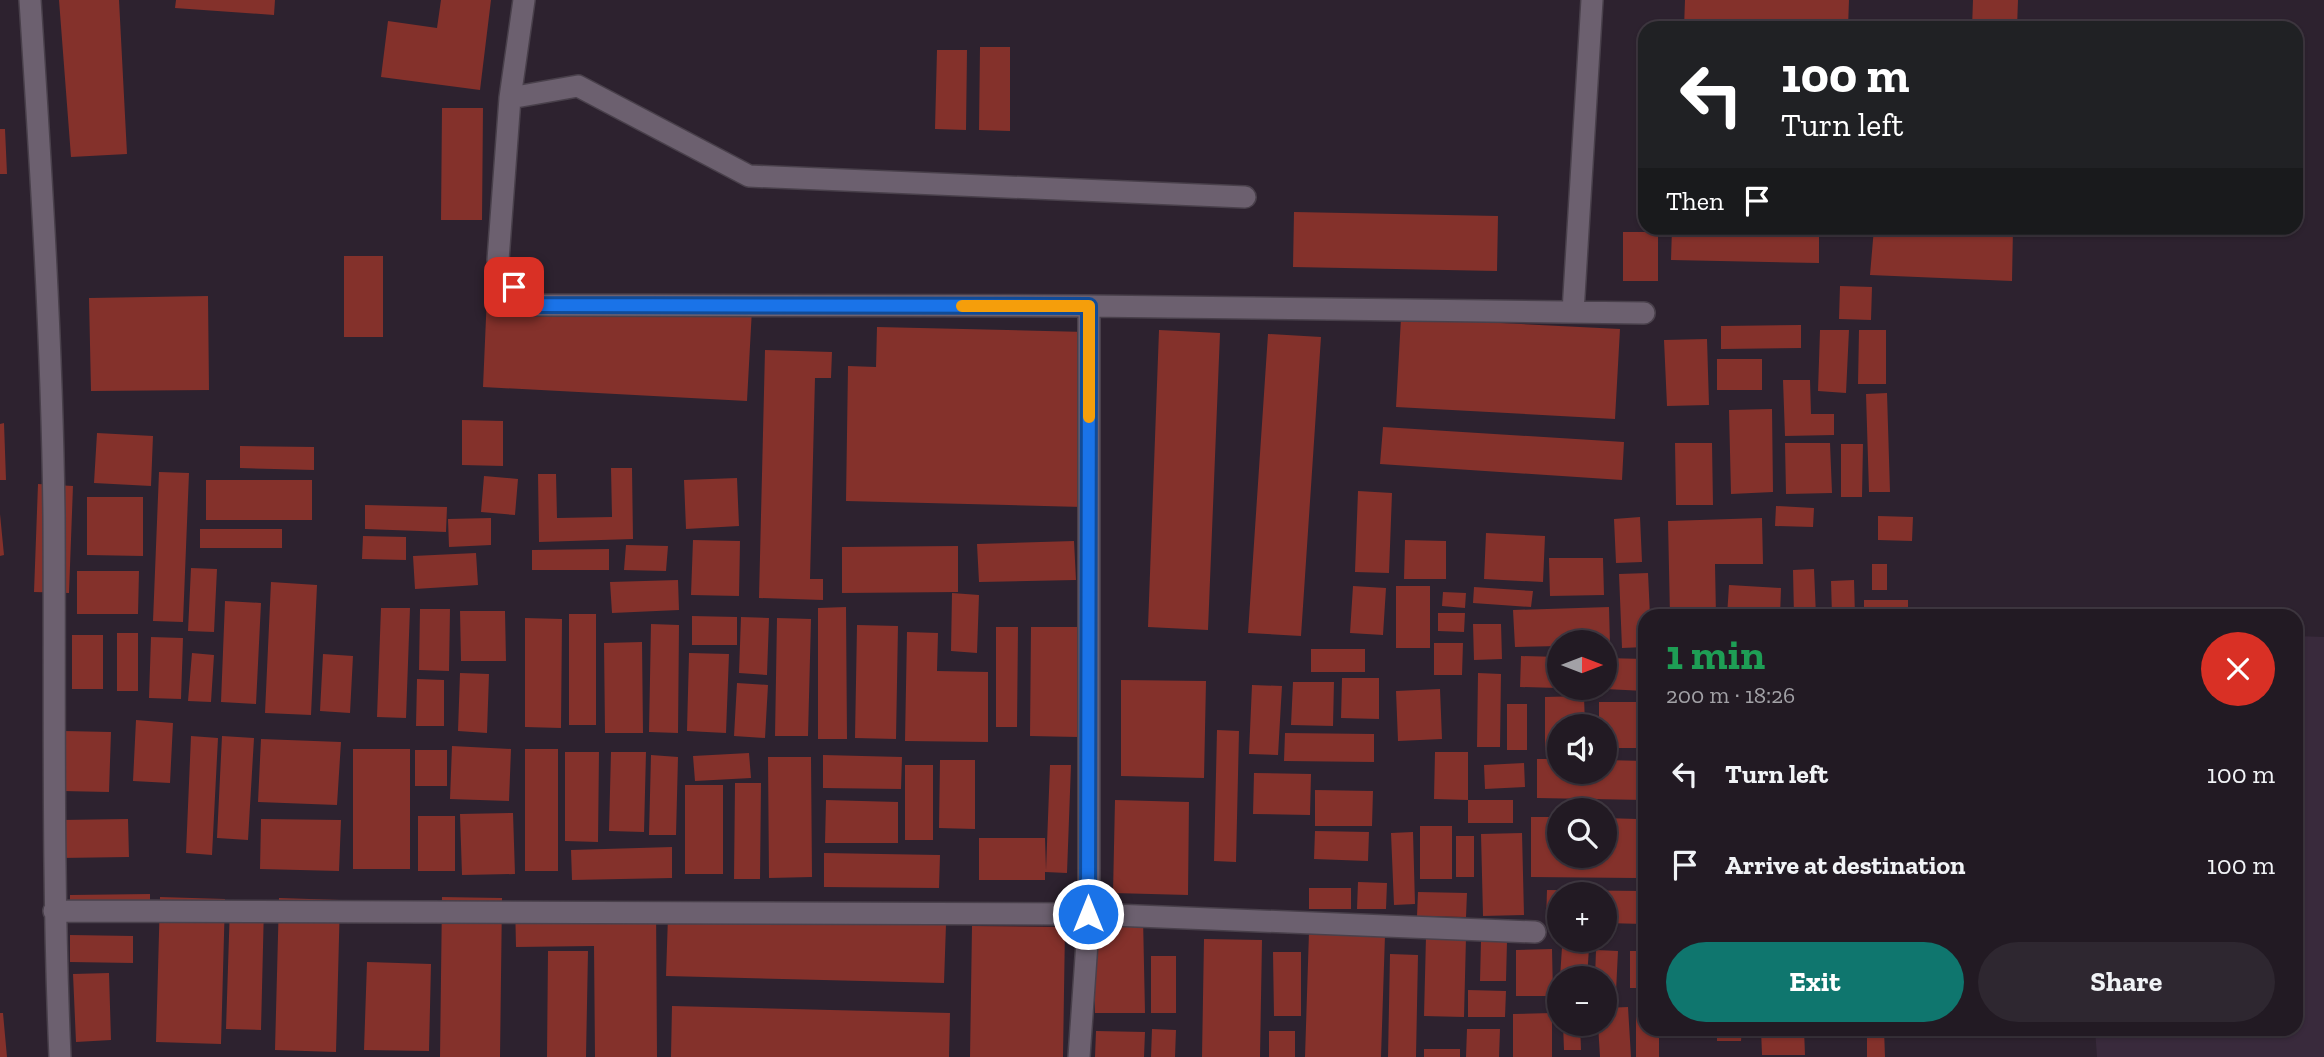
<!DOCTYPE html>
<meta charset="utf-8">
<style>
:root{--surface:#221a23;--page:#2e2730;--text:#f1f3f6;--muted:#a2a1a6;--line:#3f3841;--accent:#0f766e}
body{margin:0;font-family:"Zilla Slab",serif;background:var(--page);color:var(--text);height:100vh;display:flex;flex-direction:column;font-size:26px;white-space:nowrap}
*{box-sizing:border-box;margin:0}
p{font-size:23px;color:var(--muted)}
.icon{flex:none;width:38px;height:38px;fill:none;stroke:currentColor;stroke-width:2;stroke-linecap:round;stroke-linejoin:round}
.map{position:relative;flex:1;overflow:hidden}
.details{position:absolute;left:1638px;top:609px;width:665px;height:427px;display:flex;flex-direction:column;background:var(--surface);border-radius:21px;box-shadow:0 2px 5px #0004,0 0 0 2px var(--line)}
.details>*{flex:none}
.hud{position:absolute;left:1638px;top:21px;width:665px;height:214px;border-radius:21px;box-shadow:0 2px 5px #0004,0 0 0 2px var(--line);background:#202124;color:#fff;overflow:hidden}
.needle{width:46px;rotate:90deg}
.fabs{position:absolute;left:1547px;top:630px;display:grid;gap:14px}
.fabs a{display:grid;place-items:center;width:70px;height:70px;border-radius:50%;background:var(--surface);box-shadow:0 2px 5px #0004,0 0 0 2px var(--line);font-size:35px}
.pin{position:absolute;display:grid;place-items:center;width:60px;height:60px;color:#fff;margin:-30px;border-radius:14px;box-shadow:0 4px 10px #0006}
.me{position:absolute;width:77px;margin:-38px;rotate:0deg;stroke-linejoin:round;filter:drop-shadow(0 0 5px #0008)}
.turn{display:flex;align-items:center;gap:24px;height:147px;padding:0 28px;font-size:32px}
.turn .icon{width:91px;height:91px;stroke-width:2.5}
.turn b{display:block;font-size:49px;line-height:60px}
.then{display:flex;align-items:center;height:66px;padding:0 28px;background:#0003;gap:14px;font-size:26px}
.round{display:grid;place-items:center;flex:none;width:74px;height:74px;border-radius:37px;background:var(--page)}
.headline{display:flex;align-items:center;justify-content:space-between;height:119px;padding:0 28px}
h1{font-size:42px;font-weight:700;line-height:52px;color:#1e9e55}
.primary-button{display:flex;gap:14px;margin-top:auto;padding:14px 28px}
.primary-button a{flex:1;height:80px;border-radius:42px;background:var(--accent);color:#fff;font-size:28px;font-weight:700;line-height:80px;text-align:center}
.primary-button a+a{background:var(--page);color:var(--text)}
ul{padding:0;list-style:none}
li{display:flex;align-items:center;gap:21px;height:91px;padding:0 28px}
li div{flex:1}
li b{display:block;font-size:26px}
li em{font-style:normal}
.map>svg:first-child{display:block}
.built{fill:#392a3c}
.building{fill:#84312b}
.lines{fill:none;stroke-linecap:round;stroke-linejoin:round}
.minor-casing{stroke:#49404b;stroke-width:24}
.minor{stroke:#6c606f;stroke-width:21}
.route-casing{stroke:#114b97;stroke-width:18}
.route{stroke:#1a73e8;stroke-width:12}
.slow{stroke:#f59e0b;stroke-width:12}
</style>
<div class="map">
<svg width="2324" height="1057" viewBox="0 0 2324 1057">
<rect width="100%" height="100%" fill="#2d222f"/>
<!-- built -->
<path class="built" d="M2296,636L2324,637V1057H2097L2095,1029H2296Z"/>
<!-- building -->
<path class="building" d="M59,0H119L127,154L71,157Z
M176,0H275L274,15L175,8Z
M441,0H491L480,90L381,77L388,21L437,28Z
M1685,0H1849L1848,28H1684Z
M1973,0H2018L2017,28H1972Z
M980,47H1010V131L979,130Z
M937,50H967L966,130L935,129Z
M442,108H483L482,220H441Z
M0,129H5L7,174H0Z
M1294,212L1498,216L1497,271L1293,267Z
M1672,228H1819V263L1671,260Z
M1874,228H2013L2012,281L1870,275Z
M1623,232H1658V281H1623Z
M344,256H383V337H344Z
M1840,286L1872,287L1871,320L1839,319Z
M487,295L752,309L747,401L483,387Z
M208,296L209,390L91,391L89,298Z
M1401,318L1620,329L1615,419L1396,407Z
M1801,325V348L1721,349V326Z
M877,327L1086,332L1082,507L846,501L848,366L876,367Z
M1159,330L1220,333L1208,630L1148,627Z
M1820,330H1849L1846,393L1818,391Z
M1859,330H1886V384H1858Z
M1268,334L1321,337L1301,636L1248,633Z
M1707,339L1709,405L1667,406L1664,340Z
M765,350L832,352L831,378H815L810,579H823V600L759,598Z
M1717,359H1762V390H1717Z
M1783,380H1810L1811,414H1834V435L1785,436Z
M1887,393L1890,492H1869L1866,394Z
M1772,409L1773,492L1731,494L1729,410Z
M462,420L503,421V466L462,465Z
M4,423L6,480H0V424Z
M1383,427L1624,442L1622,480L1380,464Z
M97,433L153,436L151,486L94,483Z
M1675,443H1712L1713,505H1676Z
M1785,443H1830L1832,493L1786,494Z
M1841,444H1863L1862,497H1841Z
M240,446L314,447V470L240,468Z
M611,468H632L633,539L539,542L538,474H556L557,518L612,517Z
M159,472L189,473L183,622L153,621Z
M484,476L518,479L515,515L481,512Z
M737,478L739,526L686,529L684,480Z
M206,480H312V520H206Z
M38,484L73,486L69,593L34,592Z
M1358,491L1392,493L1389,573L1355,572Z
M87,497H143V556L87,555Z
M365,505L447,507L446,532L365,529Z
M1776,506L1814,508L1813,527L1775,526Z
M0,514L4,555L0,556Z
M1878,516L1913,517L1912,541L1878,540Z
M1640,517L1642,562L1616,563L1614,519Z
M491,518V545L449,547L448,519Z
M1762,518L1763,564H1715L1716,616H1670L1668,521Z
M200,529H282V548H200Z
M1486,533L1545,536L1543,582L1484,579Z
M363,536L406,537V560L362,559Z
M693,540L740,541L739,596L691,595Z
M1405,540L1446,541V579H1404Z
M1074,541L1076,580L979,582L977,544Z
M626,545L668,546L666,571L624,570Z
M958,546V592L842,593V547Z
M609,549V570H532V550Z
M476,553L478,585L415,589L413,556Z
M1549,558H1603L1604,595L1550,596Z
M1872,564H1887V590H1872Z
M191,568L217,569L214,632L188,631Z
M1814,569L1816,616H1794L1793,570Z
M77,571H139L138,614H77Z
M1648,573L1650,616H1645V647L1622,648L1619,574Z
M678,580L679,610L612,613L610,582Z
M1854,580L1855,616H1832L1831,581Z
M271,582L317,585L311,715L265,713Z
M1729,585L1781,588L1780,616H1727Z
M1353,586L1386,588L1383,635L1350,633Z
M1396,586H1430V648H1396Z
M1474,587L1533,591L1531,607L1473,603Z
M1443,592L1466,593L1465,608L1442,606Z
M952,593L979,595L977,653L951,651Z
M1864,600H1908V616H1864Z
M225,601L261,603L256,704L221,702Z
M846,607L847,739H818V608Z
M1609,607L1610,645L1559,642V646L1515,647L1513,610Z
M381,608H410L406,718L377,717Z
M420,609H450L449,671L419,670Z
M460,611H505L506,661H461Z
M1438,613H1465L1464,632L1438,631Z
M569,614H596V725H569Z
M692,616L737,617V645H692Z
M741,617L769,618L767,675L739,673Z
M525,618L562,619L561,728L525,727Z
M777,618L811,619L808,736H775Z
M651,624L679,625L678,733L649,732Z
M1473,624H1501L1502,659L1474,660Z
M857,625L898,626L896,739L855,738Z
M996,627H1018L1017,727H996Z
M1031,627H1080L1078,737L1030,736Z
M907,632L938,633L937,671L988,672V742L905,741Z
M117,633H138V691H117Z
M72,635H103V689H72Z
M151,637L183,638L181,699L149,698Z
M642,642L643,733H605L604,643Z
M1434,643H1463L1462,675H1434Z
M1311,649H1365V672H1311Z
M192,653L214,655L211,702L188,701Z
M689,653L729,654L726,733L687,731Z
M323,654L353,656L350,713L320,711Z
M1521,656L1559,657V688L1520,687Z
M1605,658L1645,659V691L1605,689Z
M460,673L489,674L487,733L458,731Z
M1478,673L1501,674L1500,747H1477Z
M1342,678H1379V719L1341,718Z
M417,679L444,680V726H416Z
M1121,680L1206,681L1204,778L1121,776Z
M1293,682H1334L1333,726L1291,725Z
M737,683L768,685L765,738L734,736Z
M1252,685L1282,686L1278,755L1249,754Z
M1440,689L1442,739L1398,741L1396,691Z
M1584,696L1585,726H1559V750H1545V697Z
M1599,702H1636V748H1605V726H1599Z
M1507,704H1527V750H1507Z
M136,720L173,723L170,783L133,781Z
M1217,730L1239,731L1236,862L1214,861Z
M64,731L111,732L109,792L62,791Z
M1285,733L1374,734V762L1284,761Z
M191,736L218,738L212,855L186,853Z
M222,736L254,738L248,840L217,838Z
M261,739L341,742L337,805L258,802Z
M452,746L511,749L509,801L450,799Z
M353,749H410V869H353Z
M525,749H558V871H525Z
M415,750H447V786H415Z
M565,752H599L598,842L565,841Z
M611,752H646L644,832L609,831Z
M1435,752H1468V800L1434,799Z
M749,753L751,778L695,781L693,756Z
M651,755L678,757L676,835H649Z
M823,755L902,757L901,789L823,788Z
M768,757H811L812,877L769,878Z
M1537,759H1559V772H1605V760L1645,761V800L1537,798Z
M940,760H975V829L939,828Z
M1524,763L1525,787L1485,789L1484,765Z
M905,765H933V840H905Z
M1050,765H1071L1067,873L1045,872V880H979V838H1045L1046,870Z
M1254,773L1311,774L1310,815L1253,814Z
M735,783H761L760,879H734Z
M685,785H723V874H685Z
M1315,790L1373,791L1372,826H1315Z
M826,800L898,802V843H825Z
M1115,800L1189,802L1188,895L1113,893Z
M1468,800H1513V823H1468Z
M513,813L515,874L462,875L460,814Z
M418,816H455V871H418Z
M1531,817H1559V856H1605V818L1637,819L1636,878L1531,877Z
M128,819L129,857L60,858V820Z
M261,819L341,820L339,871L260,869Z
M1420,826H1452V879H1420Z
M1315,831L1369,832L1368,861L1314,859Z
M1413,832L1415,904L1394,905L1391,833Z
M1522,833L1524,915L1483,916L1481,834Z
M1456,836H1474V877H1456Z
M672,847V878L572,880L571,850Z
M824,853L940,855L939,888L824,887Z
M1358,882L1387,883L1386,909H1357Z
M1309,888H1351V909H1309Z
M1547,890L1644,891V924L1605,923V894H1559V922H1546Z
M1418,892L1467,893L1466,917L1417,916Z
M150,894V919L70,920V895Z
M160,897L225,899L221,1044L156,1042Z
M442,897L502,898L500,1057H440Z
M279,898L340,900L336,1052L275,1050Z
M656,901L657,1057H595L594,946L516,947L515,902Z
M230,905L264,906L261,1030L226,1029Z
M668,916L946,924L944,983L666,976Z
M1143,917L1145,1013H1095V918Z
M972,926L1065,927L1063,1057H970Z
M1309,932L1385,935L1381,1057H1305Z
M70,935L133,936V963L70,962Z
M1426,936L1466,937L1464,1017L1424,1016Z
M1204,939L1262,940L1260,1057H1202Z
M1481,941H1507L1506,981H1480Z
M1562,947L1589,948L1587,978H1560Z
M1552,949L1553,996H1516V950Z
M1596,950L1618,951L1616,992H1605V978H1595Z
M548,951H588L586,1057H547Z
M1630,951H1645V988H1630Z
M1273,952H1301V1016H1274Z
M1390,954L1418,955L1416,1057H1388Z
M1151,956H1176V1013H1151Z
M367,962L431,964L429,1051L364,1050Z
M109,973L111,1040L76,1042L73,974Z
M1468,990L1506,991L1505,1017H1468Z
M1636,1002H1645V1029H1659V1057H1636Z
M672,1006L950,1013L949,1057H671Z
M1628,1007L1631,1057H1600L1598,1024H1605V1008Z
M0,1013H3L7,1057H0Z
M1552,1013V1057H1513V1014Z
M1563,1024H1580L1581,1050H1564Z
M1152,1029L1176,1030L1175,1057H1151Z
M1467,1029H1500L1499,1057H1466Z
M1664,1029H1707V1033L1664,1032Z
M1717,1029H1742L1741,1041H1717Z
M1761,1029H1804L1805,1055H1762Z
M1867,1029H1884L1885,1057H1867Z
M1096,1031L1145,1032L1144,1057H1095Z
M1269,1031H1295V1057H1269Z
M1424,1049H1460V1057H1424Z"/>
<g class="lines">
<!-- minor casing -->
<g class="minor-casing">
<path id="minor" d="M30,0C41,171 52,343 54,515C55,696 52,876 60,1057
M524,0L510,98L498,260L514,287L537,305L1089,306L1644,313
M510,98L578,86L749,176L1245,197
M1573,312L1592,0
M54,911L1089,914L1535,932
M1079,1057L1089,914V306"/>
</g>
<!-- minor -->
<use href="#minor" class="minor"/>
</g>
<g class="lines">
<!-- route casing -->
<g class="route-casing">
<path id="route" d="M514,287L537,305L1089,306L1088,914"/>
</g>
<!-- route -->
<use href="#route" class="route"/>
<!-- slow -->
<path class="slow" d="M962,306H1089V417"/>
</g>
</svg>
<div class="fabs">
<a><svg class="needle" viewBox="-14 -14 28 28"><path d="M0-13l5 13h-10z" fill="#e53935"/><path d="M0 13l5-13h-10z" fill="#a2a1a6"/></svg></a>
<a><svg class="icon" aria-label="sound" viewBox="0 0 24 24"><path d="M4 9h4l5-4v14l-5-4H4zM17 9q2 3 0 6"/></svg></a>
<a><svg class="icon" aria-label="search" viewBox="0 0 24 24"><circle cx="10" cy="10" r="6"/><path d="M15 15l6 6"/></svg></a>
<a>+</a>
<a>−</a>
</div>
<div class="pin" style="left:514px;top:287px;background:#d93025"><svg class="icon" aria-label="arrive" viewBox="0 0 24 24"><path d="M6 21V4h12l-3 4 3 4H6"/></svg></div>
<svg class="me" style="left:1088px;top:914px" viewBox="-20 -20 40 40"><circle r="17" fill="#1a73e8" stroke="#fff" stroke-width="3"/><path d="M0-11L8 9 0 5-8 9z" fill="#fff"/></svg>
<div class="hud">
<div class="turn"><svg class="icon" aria-label="left" viewBox="0 0 24 24"><path d="M17 20v-9H6M10 6l-5 5 5 5"/></svg><div><b>100 m</b>Turn left</div></div>
<div class="then">Then<svg class="icon" aria-label="arrive" viewBox="0 0 24 24"><path d="M6 21V4h12l-3 4 3 4H6"/></svg></div>
</div>
<section class="details">
<div class="headline"><div><h1>1 min</h1><p>200 m · 18:26</p></div><a class="round" style="background:#d93025;color:#fff"><svg class="icon" aria-label="close" viewBox="0 0 24 24"><path d="M6 6l12 12M18 6L6 18"/></svg></a></div>
<ul>
<li><svg class="icon" aria-label="left" viewBox="0 0 24 24"><path d="M17 20v-9H6M10 6l-5 5 5 5"/></svg><div><b>Turn left</b></div><em>100 m</em></li>
<li><svg class="icon" aria-label="arrive" viewBox="0 0 24 24"><path d="M6 21V4h12l-3 4 3 4H6"/></svg><div><b>Arrive at destination</b></div><em>100 m</em></li>
</ul>
<div class="primary-button"><a>Exit</a><a>Share</a></div>
</section>
</div>
